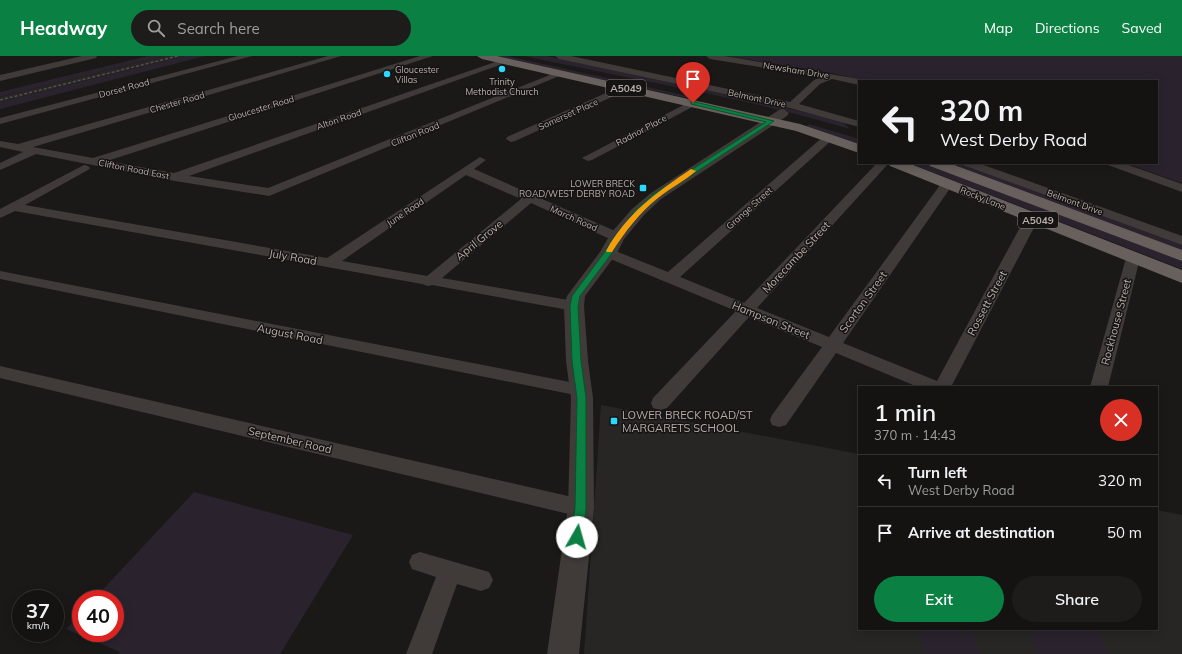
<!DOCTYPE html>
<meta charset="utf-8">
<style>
:root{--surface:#141312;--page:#1d1c1b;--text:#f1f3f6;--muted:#9d9e9f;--line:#333232;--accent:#0b8043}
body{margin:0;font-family:Mulish,sans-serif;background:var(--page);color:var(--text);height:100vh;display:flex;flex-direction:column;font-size:15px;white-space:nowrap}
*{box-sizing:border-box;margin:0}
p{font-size:13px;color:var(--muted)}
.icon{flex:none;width:22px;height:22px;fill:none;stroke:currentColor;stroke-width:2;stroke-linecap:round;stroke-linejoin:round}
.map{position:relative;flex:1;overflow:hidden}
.panel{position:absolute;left:858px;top:330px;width:300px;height:244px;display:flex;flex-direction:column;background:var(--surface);border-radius:0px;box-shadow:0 2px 10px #0003,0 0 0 1px var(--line)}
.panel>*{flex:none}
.guide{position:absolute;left:858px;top:24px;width:300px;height:84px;border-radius:0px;box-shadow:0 2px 10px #0003,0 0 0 1px var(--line);background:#141312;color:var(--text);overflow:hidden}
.speed{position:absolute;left:12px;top:534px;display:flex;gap:8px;font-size:20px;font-weight:700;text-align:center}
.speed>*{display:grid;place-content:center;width:52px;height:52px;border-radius:50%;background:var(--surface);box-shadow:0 2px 10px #0003,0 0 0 1px var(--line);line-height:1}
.speed small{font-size:10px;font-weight:400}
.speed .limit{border:6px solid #d22;background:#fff;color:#111}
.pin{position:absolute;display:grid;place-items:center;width:34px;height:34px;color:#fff;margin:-41px -17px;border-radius:50% 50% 50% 0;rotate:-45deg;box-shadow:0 0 4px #0007}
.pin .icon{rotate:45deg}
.me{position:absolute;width:44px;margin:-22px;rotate:7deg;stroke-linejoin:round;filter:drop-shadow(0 0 3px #0008)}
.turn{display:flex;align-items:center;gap:14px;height:84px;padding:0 16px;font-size:18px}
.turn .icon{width:52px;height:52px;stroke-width:2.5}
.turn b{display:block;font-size:28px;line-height:34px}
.round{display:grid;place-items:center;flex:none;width:42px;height:42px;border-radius:21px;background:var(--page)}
.headline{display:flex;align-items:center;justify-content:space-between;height:68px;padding:0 16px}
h1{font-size:24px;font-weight:600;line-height:30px}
.button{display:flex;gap:8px;margin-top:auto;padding:8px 16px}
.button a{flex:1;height:46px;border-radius:24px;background:var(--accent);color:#fff;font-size:16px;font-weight:600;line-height:46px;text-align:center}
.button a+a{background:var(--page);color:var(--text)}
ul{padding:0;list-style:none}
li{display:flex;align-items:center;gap:12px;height:52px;padding:0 16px;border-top:1px solid var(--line)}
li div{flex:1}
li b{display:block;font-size:15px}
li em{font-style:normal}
header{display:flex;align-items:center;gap:24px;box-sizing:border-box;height:56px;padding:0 20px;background:var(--accent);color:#fff}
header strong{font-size:19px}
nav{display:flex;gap:22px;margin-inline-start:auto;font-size:14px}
.search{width:280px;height:36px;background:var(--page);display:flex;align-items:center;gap:10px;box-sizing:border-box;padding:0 14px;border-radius:22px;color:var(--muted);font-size:15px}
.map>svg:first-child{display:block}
.built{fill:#272624}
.green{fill:#2a232e}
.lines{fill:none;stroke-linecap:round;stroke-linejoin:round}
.minor{fill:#403b39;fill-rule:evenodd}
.tertiary{fill:#403b39;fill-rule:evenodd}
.trunk{fill:#68605c;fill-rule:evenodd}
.rail{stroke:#554e4b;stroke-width:1.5;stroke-dasharray:3 2;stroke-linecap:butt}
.route{fill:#0b8043;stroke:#07532c}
.slow{fill:#f59e0b}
.poi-dot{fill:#2bd8ff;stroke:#151413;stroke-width:1.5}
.labels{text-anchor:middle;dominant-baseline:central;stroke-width:3;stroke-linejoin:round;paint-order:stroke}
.far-poi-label{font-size:9px;fill:#bbada9;stroke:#151413;text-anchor:start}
.far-street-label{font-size:9px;fill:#bbada9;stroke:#151413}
.shield{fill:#151413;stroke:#897f7c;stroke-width:1}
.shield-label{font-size:10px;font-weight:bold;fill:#bbada9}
.street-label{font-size:11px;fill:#bbada9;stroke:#151413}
.poi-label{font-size:11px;fill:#bbada9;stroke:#151413;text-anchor:start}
</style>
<header>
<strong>Headway</strong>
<div class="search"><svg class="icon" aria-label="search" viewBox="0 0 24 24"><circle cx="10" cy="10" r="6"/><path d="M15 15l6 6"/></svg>Search here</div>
<nav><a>Map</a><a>Directions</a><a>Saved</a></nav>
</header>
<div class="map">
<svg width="1182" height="598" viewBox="0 0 1182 598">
<rect width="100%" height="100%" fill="#1a1918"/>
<!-- built -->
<path class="built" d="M165,0H184L0,46V41Z
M601,349L859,398V573H1157V454L1182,459V598H584Z"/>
<!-- green -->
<path class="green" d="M148,0H165L0,41V36Z
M184,0H205L0,53V46Z
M492,0H507L688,40L687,42Z
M525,0H547L827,61L843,66L850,73C744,41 633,24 525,0Z
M727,0H1182V127L1125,107H1157V25H867L832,17Z
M809,68L859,83V88L806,71Z
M909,107H925L1182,204V213Z
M951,107H960L1182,189V195L981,121Z
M194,436L353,479L280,598H119L120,596L66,573L81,557V577H115V543H94Z
M918,573H972L979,598H924Z
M1029,573H1081L1099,575L1109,598H1038Z"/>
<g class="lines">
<!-- minor -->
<path class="minor" d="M82,0H97L96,2L0,25V19Z
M238,0H252L0,68V62Z
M328,0H341L33,91L93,102L420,0H433L107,105L174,117L501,4L504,3L508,6L189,120L268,132L557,16H563L564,18L269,140L175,125L36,98L0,114V107L23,96L0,91V85L18,88Z
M555,0H571L790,46L814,24L821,21L710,3L706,0H725L859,23L863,25H859V29L832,23L820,28L799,48L859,65V71L790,52L559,3Z
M624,29L627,30V34L515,85L511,86L506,83L507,81Z
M693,44L698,47L696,49L592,104L588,105L582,102Z
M828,79L832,80L833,82L832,84L680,221L744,247L877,107H889L757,252L829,281L943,125H951L953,128L843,287L937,325L1025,162L1032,158L1037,159L1039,162L951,331H918L836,297L786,369L779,371L772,369L770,364L772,359L822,291L749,261L667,352L660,354L653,352L651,347L653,342L736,255L603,200L601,197L603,194H613L668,216L824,80Z
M480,101L486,104L474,113L622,178L624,181L622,184H612L531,147L442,222L574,245L580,247L582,250L580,253L574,255L432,229L428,230L422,228L15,155L0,162V153L84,109L88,110L90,112L88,114L25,149L327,202ZM466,119L521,143L427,220L342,205Z
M961,107H978L1182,180V189L963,109Z
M1106,107H1123L1182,128V136L1108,109Z
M1133,198L1138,199L1140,202L1108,331H1090L1126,202L1128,199Z
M0,215L580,328L586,329L589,334L586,339L580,340L0,223Z
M0,310L581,443L589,446L592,452L589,458L581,461L0,322Z
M420,496L489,516L493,524L489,532L481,535L457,528L432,598H406L436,521L412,513L409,506L412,499Z"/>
<!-- tertiary -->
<path class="tertiary" d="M783,53L789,57L787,60L661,143L644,159L624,183L617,197L585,240L584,250L588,305L593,342L594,452L579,598H547L568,452L571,342L566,305L564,250L567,240L600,196L611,177L632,153L651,137L779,54Z"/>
<!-- trunk -->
<path class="trunk" d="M477,0H497L800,68L859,88V97L796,75L482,3Z
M888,107H908L1182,214V227L890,110Z
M928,107H949L1182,194V205L930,110Z"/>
<!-- rail -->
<path class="rail" d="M0,44L178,0"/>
</g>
<!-- route -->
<path class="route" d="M691,45L774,65L658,141L641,157L620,182L612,197L580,240L578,250L581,305L586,342V452L583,481L581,485L577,486L573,485L571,481L575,452L577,342L572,305L570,250L572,240L604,197L615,180L636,154L654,138L766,66L691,48Z"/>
<!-- slow -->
<path class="slow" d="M691,113L696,115C685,125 670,132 658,142C639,157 625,176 612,196H607L606,195C627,157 656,137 691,113Z"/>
<!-- markers -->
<g class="poi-dot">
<circle cx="502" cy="13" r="4"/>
<circle cx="387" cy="18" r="4"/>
<rect x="639" y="128" width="8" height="8" rx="2"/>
<rect x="610" y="361" width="8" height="8" rx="2"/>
</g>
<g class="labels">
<!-- far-poi labels -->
<g class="far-poi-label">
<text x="395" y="13">Gloucester<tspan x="395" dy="10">Villas</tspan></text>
<text x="502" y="25" text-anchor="middle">Trinity<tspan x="502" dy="10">Methodist Church</tspan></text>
<text x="635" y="127" text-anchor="end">LOWER BRECK<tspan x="635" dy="10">ROAD/WEST DERBY ROAD</tspan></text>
</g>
<!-- far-street labels -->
<g class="far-street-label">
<text transform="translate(796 14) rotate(9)">Newsham Drive</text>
<text transform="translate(124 32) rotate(-15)">Dorset Road</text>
<text transform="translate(757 42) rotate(12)">Belmont Drive</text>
<text transform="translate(177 46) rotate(-16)">Chester Road</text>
<text transform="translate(261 52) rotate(-17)">Gloucester Road</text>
<text transform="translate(568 58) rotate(-24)">Somerset Place</text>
<text transform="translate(339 63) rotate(-19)">Alton Road</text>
<text transform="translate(641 74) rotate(-28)">Radnor Place</text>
<text transform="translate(415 78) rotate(-22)">Clifton Road</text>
<text transform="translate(134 113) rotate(11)">Clifton Road East</text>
<text transform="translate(983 142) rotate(22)">Rocky Lane</text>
<text transform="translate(1075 146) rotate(20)">Belmont Drive</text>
<text transform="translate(749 152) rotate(-42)">Grange Street</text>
<text transform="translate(405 156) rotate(-34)">June Road</text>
<text transform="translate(574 162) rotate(24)">March Road</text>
</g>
<!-- shield labels -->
<g class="shield">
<rect x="606" y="24" width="40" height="16" rx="3"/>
<rect x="1018" y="156" width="40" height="16" rx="3"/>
</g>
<g class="shield-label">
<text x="626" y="32">A5049</text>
<text x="1038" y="164">A5049</text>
</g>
<!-- street labels -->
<g class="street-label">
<text transform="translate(479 184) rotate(-39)">April Grove</text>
<text transform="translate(293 201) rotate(10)">July Road</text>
<text transform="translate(796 201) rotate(-47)">Morecambe Street</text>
<text transform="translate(863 246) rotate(-54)">Scorton Street</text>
<text transform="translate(987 247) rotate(-62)">Rossett Street</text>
<text transform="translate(771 264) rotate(22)">Hampson Street</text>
<text transform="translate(1116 266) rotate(-75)">Rockhouse Street</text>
<text transform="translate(290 278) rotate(11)">August Road</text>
<text transform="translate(290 384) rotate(13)">September Road</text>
</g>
<!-- poi labels -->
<g class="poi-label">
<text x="622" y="359">LOWER BRECK ROAD/ST<tspan x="622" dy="13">MARGARETS SCHOOL</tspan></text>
</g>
</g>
</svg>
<div class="speed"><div>37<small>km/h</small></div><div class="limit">40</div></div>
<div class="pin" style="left:693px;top:47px;background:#d93025"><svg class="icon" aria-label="arrive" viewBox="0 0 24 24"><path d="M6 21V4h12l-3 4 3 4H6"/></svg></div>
<svg class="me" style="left:577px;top:481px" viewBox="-20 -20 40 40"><circle r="19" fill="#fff"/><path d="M0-13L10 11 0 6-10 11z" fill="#0b8043"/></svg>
<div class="guide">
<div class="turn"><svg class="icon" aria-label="left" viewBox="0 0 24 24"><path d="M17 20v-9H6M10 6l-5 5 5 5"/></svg><div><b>320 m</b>West Derby Road</div></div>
</div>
<section class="panel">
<div class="headline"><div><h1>1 min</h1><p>370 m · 14:43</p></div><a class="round" style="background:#d93025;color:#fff"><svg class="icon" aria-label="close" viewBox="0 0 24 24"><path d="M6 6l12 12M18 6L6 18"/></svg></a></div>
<ul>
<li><svg class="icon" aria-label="left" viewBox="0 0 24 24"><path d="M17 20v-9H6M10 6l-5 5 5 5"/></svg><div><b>Turn left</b><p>West Derby Road</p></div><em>320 m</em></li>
<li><svg class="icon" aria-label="arrive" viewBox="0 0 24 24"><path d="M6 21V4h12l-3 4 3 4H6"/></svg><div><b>Arrive at destination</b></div><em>50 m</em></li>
</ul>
<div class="button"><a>Exit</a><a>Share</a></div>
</section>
</div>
